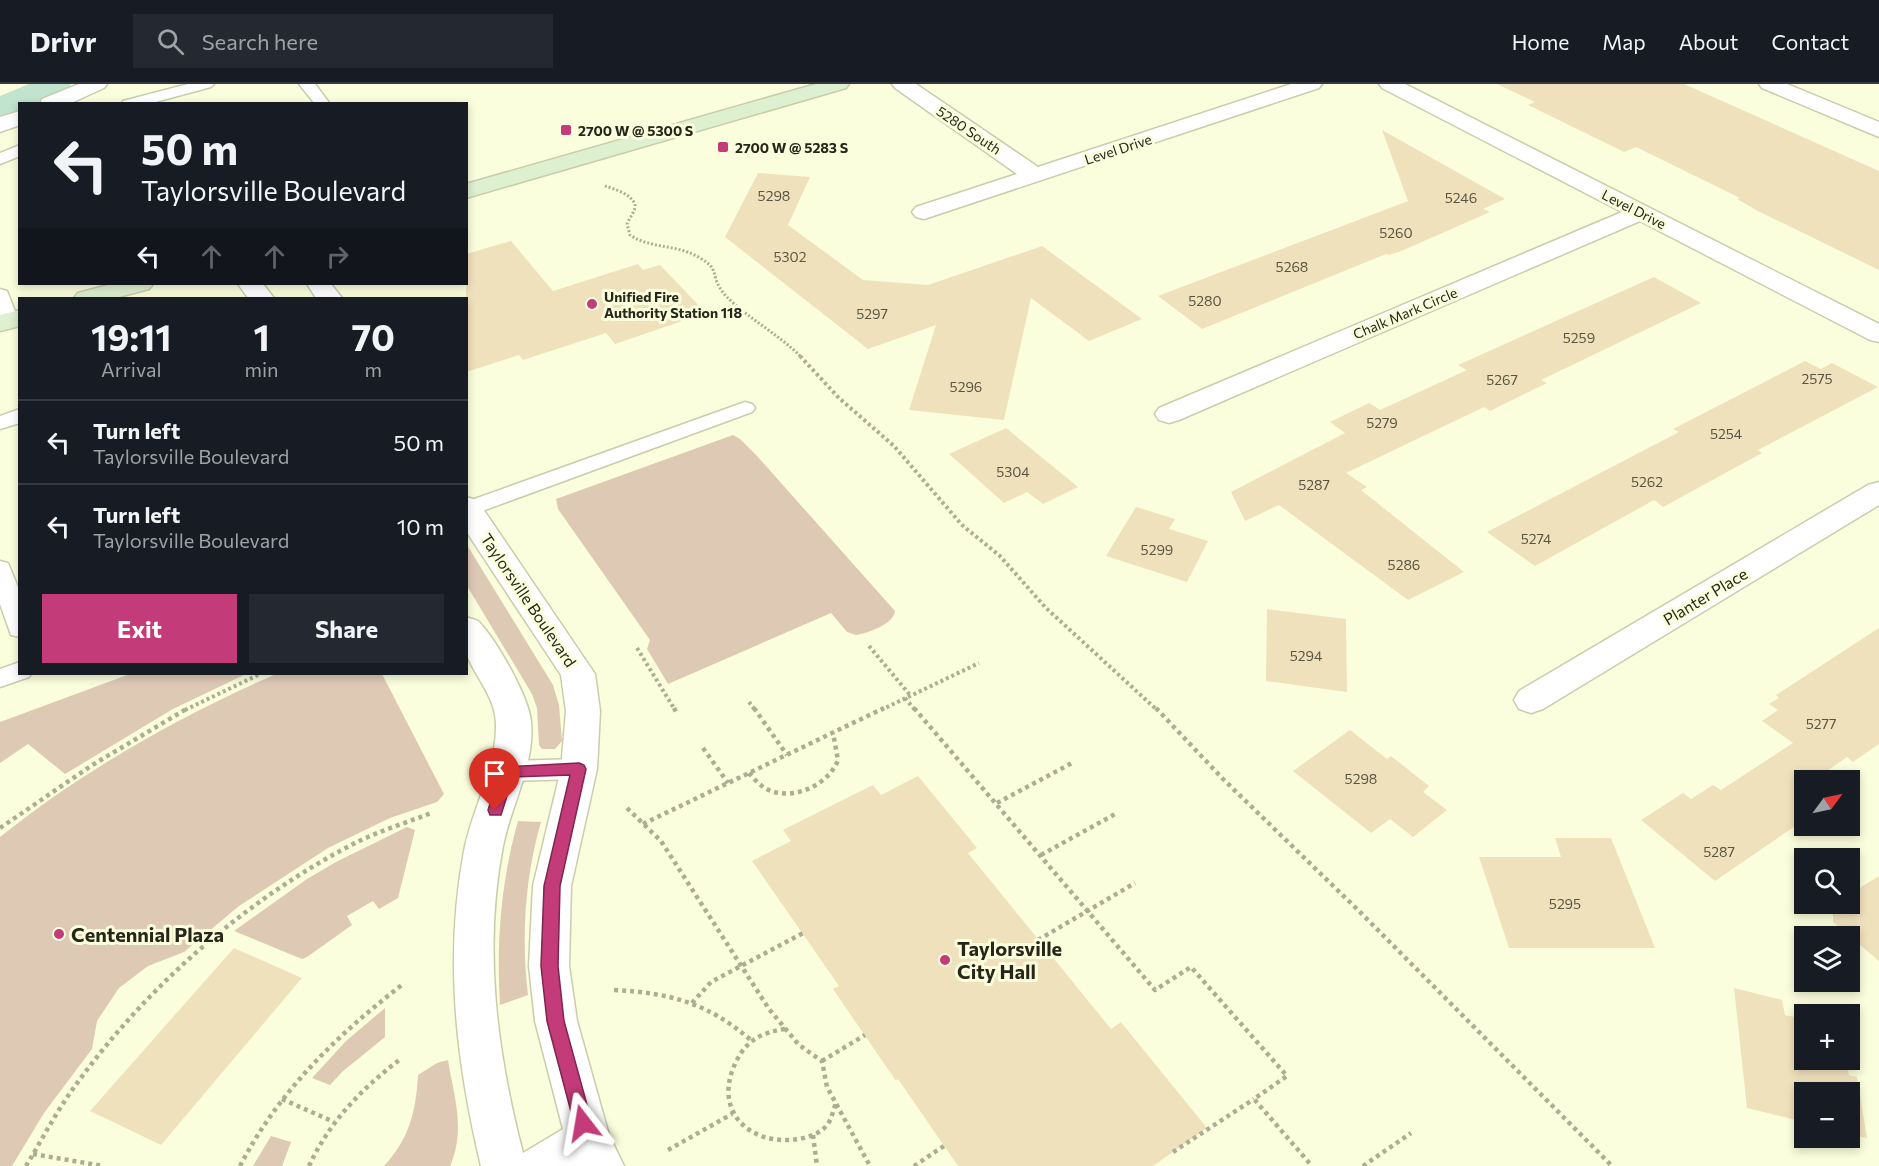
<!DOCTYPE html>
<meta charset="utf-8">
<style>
:root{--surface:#171b24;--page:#242831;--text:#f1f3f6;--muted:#9ea1a6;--line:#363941;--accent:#c33b78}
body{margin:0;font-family:Commissioner,sans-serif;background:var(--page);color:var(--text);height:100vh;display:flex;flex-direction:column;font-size:22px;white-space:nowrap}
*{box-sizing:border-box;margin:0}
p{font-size:20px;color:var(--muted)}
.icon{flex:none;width:33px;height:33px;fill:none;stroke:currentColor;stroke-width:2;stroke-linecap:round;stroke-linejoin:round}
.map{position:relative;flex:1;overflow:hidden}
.panel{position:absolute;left:18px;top:213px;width:450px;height:378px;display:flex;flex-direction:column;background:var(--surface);border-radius:0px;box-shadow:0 3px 9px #0003}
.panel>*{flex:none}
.top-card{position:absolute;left:18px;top:18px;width:450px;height:183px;border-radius:0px;box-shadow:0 3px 9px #0003;background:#171b24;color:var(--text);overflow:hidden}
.needle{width:39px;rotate:57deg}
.buttons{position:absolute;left:1794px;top:686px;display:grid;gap:12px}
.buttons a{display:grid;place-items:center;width:66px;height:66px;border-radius:0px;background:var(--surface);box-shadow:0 3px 9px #0003;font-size:30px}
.pin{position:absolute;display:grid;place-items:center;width:51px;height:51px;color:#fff;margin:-62px -26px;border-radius:50% 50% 50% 0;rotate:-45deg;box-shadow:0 0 6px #0007}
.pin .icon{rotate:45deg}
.me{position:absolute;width:66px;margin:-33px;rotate:346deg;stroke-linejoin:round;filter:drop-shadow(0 0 4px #0008)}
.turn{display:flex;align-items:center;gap:21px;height:126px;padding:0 24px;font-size:27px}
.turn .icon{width:78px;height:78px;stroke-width:2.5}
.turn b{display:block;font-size:42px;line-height:51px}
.lanes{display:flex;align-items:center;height:57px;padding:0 24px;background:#0003;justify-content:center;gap:30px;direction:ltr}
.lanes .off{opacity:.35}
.eta{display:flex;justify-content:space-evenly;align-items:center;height:102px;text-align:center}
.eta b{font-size:36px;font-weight:700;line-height:42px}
.primary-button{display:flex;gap:12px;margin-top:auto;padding:12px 24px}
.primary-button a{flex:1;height:69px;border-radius:0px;background:var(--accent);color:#fff;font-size:24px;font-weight:700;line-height:69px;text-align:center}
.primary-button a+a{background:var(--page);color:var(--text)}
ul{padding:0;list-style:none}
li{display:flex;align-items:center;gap:18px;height:84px;padding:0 24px;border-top:2px solid var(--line)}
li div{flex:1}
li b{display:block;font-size:22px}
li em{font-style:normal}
header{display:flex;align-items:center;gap:36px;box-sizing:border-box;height:84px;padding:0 30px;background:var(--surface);border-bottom:2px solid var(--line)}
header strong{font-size:28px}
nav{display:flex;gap:33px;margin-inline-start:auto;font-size:21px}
.search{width:420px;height:54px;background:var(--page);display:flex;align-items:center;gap:15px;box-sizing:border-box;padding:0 21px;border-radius:0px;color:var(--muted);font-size:22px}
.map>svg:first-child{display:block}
.green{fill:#dec9b5}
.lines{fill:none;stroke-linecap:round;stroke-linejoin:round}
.canal{fill:#c0e4cd;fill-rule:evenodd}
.building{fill:#f0e1bd}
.service-casing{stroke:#cacdac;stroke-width:3}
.minor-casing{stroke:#cacdac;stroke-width:3}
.secondary-casing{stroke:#cacdac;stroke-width:3}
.path-far2{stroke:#abae94;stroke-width:3;stroke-dasharray:2 2;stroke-linecap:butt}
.path-far1{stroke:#abae94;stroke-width:4;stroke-dasharray:3 3;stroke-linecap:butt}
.path{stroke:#abae94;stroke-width:4.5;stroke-dasharray:4 4;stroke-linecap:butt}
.service{fill:#fff;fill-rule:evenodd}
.minor{fill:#fff;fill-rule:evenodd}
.secondary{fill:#ddf0d0;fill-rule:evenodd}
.route{fill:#c33b78;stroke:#7f264e;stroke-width:1.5}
.poi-dot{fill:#c33b78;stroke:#fbfedc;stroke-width:2}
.labels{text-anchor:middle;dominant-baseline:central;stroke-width:6;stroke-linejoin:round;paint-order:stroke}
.far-poi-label{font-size:14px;font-weight:bold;fill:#26271a;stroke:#fbfedc;text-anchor:start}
.far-street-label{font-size:14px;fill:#26271a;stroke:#fbfedc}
.number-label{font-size:14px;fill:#585643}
.street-label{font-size:16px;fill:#26271a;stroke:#fbfedc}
.near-poi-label{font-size:20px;font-weight:bold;fill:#26271a;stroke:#fbfedc;text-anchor:start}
</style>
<header>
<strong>Drivr</strong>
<div class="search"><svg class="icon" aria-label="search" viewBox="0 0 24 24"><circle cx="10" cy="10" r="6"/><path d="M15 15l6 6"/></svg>Search here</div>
<nav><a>Home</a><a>Map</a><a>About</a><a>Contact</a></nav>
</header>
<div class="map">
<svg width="1879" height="1082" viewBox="0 0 1879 1082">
<rect width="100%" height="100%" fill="#fbfedc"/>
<!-- green -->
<path class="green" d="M733,351L740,355L757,372L895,527C894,540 868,549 856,551L847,548L831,529L668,600L647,565L650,556L558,425L556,415Z
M467,461L553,601L559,621L562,657L555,665H542L539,661L537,624L532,610L467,502Z
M130,590H246L173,625L65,690L28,660L0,679V638Z
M276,590H382L444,710L437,718L390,734L328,764L239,822L184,868L148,882L119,904L97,937L92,965L44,1029L12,1082H0V753C84,686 178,633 276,590Z
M518,737L541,738C525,793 521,854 528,911L500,921C496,859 501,797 518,737Z
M407,743L415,746L398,814L379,825L373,817L347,832L352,841L307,873L302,875L234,847L307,795L336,778Z
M385,924V953L342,988L330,1001L312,994L346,957Z
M448,976C454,1014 466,1045 450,1082H384C409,1055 416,1028 418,991L437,979Z
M271,1052L291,1058L282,1082H253Z"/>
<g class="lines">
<!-- canal -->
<path class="canal" d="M29,0H71C60,15 37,20 20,20V27L0,34V12Z"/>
</g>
<!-- building -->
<path class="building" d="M1497,0H1684L1879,87V186L1756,126L1737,115L1740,114L1636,63L1624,68L1528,21L1535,18Z
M1382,46L1505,115L1483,125L1490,128L1399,168L1389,171L1386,170L1202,245L1158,212L1408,117Z
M758,89L810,93L788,141L863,196L928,201L1042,162L1142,235L1089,257L1031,214L1004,336L909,326L936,241L868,265L725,153Z
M511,157L553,207L638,180L643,186L660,181L706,229L615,260L606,249L523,276L519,271L466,288V170Z
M1654,193L1701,219L1541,296L1547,299L1490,327L1484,323L1346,389L1367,403L1361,406L1464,488L1408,516L1279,421L1245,437L1231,408L1345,349L1330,338L1369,319L1380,326L1467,286L1458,281Z
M1805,277L1821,285L1832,279L1878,303L1758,366L1762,369L1663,423L1654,416L1535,482L1487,448L1679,348L1673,345Z
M1006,344L1078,403L1043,420L1027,408L1004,419L949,370Z
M1136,423L1175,435L1169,445L1208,457L1187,498L1106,472Z
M1267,525L1346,535L1347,608L1266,597Z
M1879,544V660L1853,678L1847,673L1814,696H1804V736L1715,797L1641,736L1683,709L1691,715L1713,701L1721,706L1793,659L1762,637L1778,626L1769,620L1779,614L1776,611Z
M1350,646L1387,675L1391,672L1429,702L1423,708L1447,726L1413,753L1390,735L1371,749L1293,687Z
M918,692L977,764L968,769L1111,945L1121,938L1207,1044L1153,1082H958L898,995L896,997L833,905L839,902L752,777L791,757L783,746L873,701L881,711Z
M1555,754H1611L1655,864H1509L1479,773H1561Z
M1879,792V877L1833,838V820L1850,819V810Z
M234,864L302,894L161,1061L90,1027Z
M1734,904L1782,916L1785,931L1804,935V975H1846L1849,991L1857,993L1867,1054L1850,1050V1008H1804V1038L1747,1024Z"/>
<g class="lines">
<!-- service casing -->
<g class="service-casing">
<path id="service" d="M188,0H214L211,3L148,20H121L123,17Z
M299,0H315L330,20H315Z
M20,61V72L0,80V69Z
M0,205L7,207L19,237L16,241L9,243L0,238Z
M745,318L752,320L755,324L752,328L466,433V418Z
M20,325V339L0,345V332Z
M0,477L8,479L20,508V553L11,551L0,520Z
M20,578V590H31L29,593L0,603V585Z
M579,675L588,678L592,685L588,692L579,695L508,697L499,694L495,687L499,680L508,677Z"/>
</g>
<!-- minor casing -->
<g class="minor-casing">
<path id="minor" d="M79,0H107L104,4L69,20H40L42,15Z
M892,0H916L1038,83L1291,0H1322L1319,4L924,135L916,133L912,128L916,123L1017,90L895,4Z
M1379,0H1405L1879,240V258L1870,256L1640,137L1179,336L1169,339L1159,336L1155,330L1159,324L1622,128L1382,4Z
M1759,0H1787L1879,38V53L1762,4Z
M20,27V41L0,48V33Z
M238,200H263L274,214H248Z
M307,200H331L342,214H316Z
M1879,398V421L1543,625L1531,629L1519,625L1514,616L1519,607L1868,401Z
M466,413L477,416L595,590L600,627L597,685L571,802L569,882L577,937L609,1051L624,1082H481C456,977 444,874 464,767C472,725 495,688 496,644C497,616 479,598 468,574C463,564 466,545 466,533C471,535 476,535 479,538C497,557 529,613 531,638C535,681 511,721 503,762C483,865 497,969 523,1069L563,1045L535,937L529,882L533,802L561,685L566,627L561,591L466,447Z"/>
</g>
<!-- secondary casing -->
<g class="secondary-casing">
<path id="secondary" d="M816,0H849L846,4L466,114V100Z
M112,200H153L149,205L115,214H74L78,209Z
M20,226V242L0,247V231Z"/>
</g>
<!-- path-far2 -->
<path class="path-far2" d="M605,102C614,105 632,110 635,121C636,126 629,135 627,140L630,151C650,165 678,160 700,174C719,185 711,189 720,204C732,225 781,251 801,273"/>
<!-- path-far1 -->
<path class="path-far1" d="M800,272L839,314L894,362L962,441L1000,472L1045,523L1157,626
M869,562L910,611
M637,564L675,626
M905,614L915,626
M749,618L755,626
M185,626L260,590
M881,626L979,579"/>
<!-- path -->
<path class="path" d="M674,624L676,628
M754,624L787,671
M914,624L1155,906L1191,883L1287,992L1254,1015L1312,1082
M1156,624L1223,695L1357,825L1612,1082
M703,664L728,699
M749,689C755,696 762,704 771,707C796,716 829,700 838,676L833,649
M997,719L1072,679
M627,724L661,757L769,925L799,961L822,977L827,1003L870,1082
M643,740L884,624
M0,744L94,680L188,624
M1041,771L1117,729
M1038,856L1135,799
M614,906C671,909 708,919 752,957
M692,919L711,898L803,849
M785,945C763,948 747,956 737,976C711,1025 748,1063 799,1055C809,1053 821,1049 827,1041C832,1035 833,1026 836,1019
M822,977L865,951
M282,1015L334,1038
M813,1051L817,1082
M668,1066L732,1030
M1173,1068L1254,1015
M33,1070L103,1082
M26,1082C40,1059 53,1034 68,1012C140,908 243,817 355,759C379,747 406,739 431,729
M240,1082C279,1007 336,952 403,900
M309,1082C330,1037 362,1004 402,974
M914,1082L944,1062
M1363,1082L1411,1049"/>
<!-- service -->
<use href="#service" class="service"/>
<!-- minor -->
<use href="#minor" class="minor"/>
<!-- secondary -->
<use href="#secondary" class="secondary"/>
</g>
<!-- route -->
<path class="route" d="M579,679L584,681L586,685L560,802L558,882L564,937L592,1039L590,1045L583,1048L577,1045L574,1039L547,937L541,882L544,802L570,691L513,693L501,731H490L488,726L502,683Z"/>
<!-- markers -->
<g class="poi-dot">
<rect x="560" y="40" width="12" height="12" rx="3"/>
<rect x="717" y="57" width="12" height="12" rx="3"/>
<circle cx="592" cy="220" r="6"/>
<circle cx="59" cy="850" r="6"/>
<circle cx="945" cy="876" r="6"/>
</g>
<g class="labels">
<!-- far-poi labels -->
<g class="far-poi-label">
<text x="578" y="46">2700 W @ 5300 S</text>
<text x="735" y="63">2700 W @ 5283 S</text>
<text x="604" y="212">Unified Fire<tspan x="604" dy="16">Authority Station 118</tspan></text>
</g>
<!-- far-street labels -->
<g class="far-street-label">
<text transform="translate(969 46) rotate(34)">5280 South</text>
<text transform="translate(1118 65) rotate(-18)">Level Drive</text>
<text transform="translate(1634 125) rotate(27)">Level Drive</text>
<text transform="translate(1405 229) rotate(-23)">Chalk Mark Circle</text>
</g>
<!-- number labels -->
<g class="number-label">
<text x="774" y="111">5298</text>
<text x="1461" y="113">5246</text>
<text x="1396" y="148">5260</text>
<text x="790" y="172">5302</text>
<text x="1292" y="182">5268</text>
<text x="1205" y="216">5280</text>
<text x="872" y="229">5297</text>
<text x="1579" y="253">5259</text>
<text x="1817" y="294">2575</text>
<text x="1502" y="295">5267</text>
<text x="966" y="302">5296</text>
<text x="1382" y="338">5279</text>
<text x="1726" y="349">5254</text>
<text x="1013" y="387">5304</text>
<text x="1647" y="397">5262</text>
<text x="1314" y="400">5287</text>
<text x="1536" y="454">5274</text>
<text x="1157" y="465">5299</text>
<text x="1404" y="480">5286</text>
<text x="1306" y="571">5294</text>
<text x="1821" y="639">5277</text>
<text x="1361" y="694">5298</text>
<text x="1719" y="767">5287</text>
<text x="1565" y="819">5295</text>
</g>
<!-- street labels -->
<g class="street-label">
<text transform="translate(1705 512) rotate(-31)">Planter Place</text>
<text transform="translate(529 516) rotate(56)">Taylorsville Boulevard</text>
</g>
<!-- near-poi labels -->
<g class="near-poi-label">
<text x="71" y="850">Centennial Plaza</text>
<text x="957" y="864">Taylorsville<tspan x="957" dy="23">City Hall</tspan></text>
</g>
</g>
</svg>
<div class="buttons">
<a><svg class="needle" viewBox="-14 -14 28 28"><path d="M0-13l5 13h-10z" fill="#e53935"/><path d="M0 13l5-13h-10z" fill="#9ea1a6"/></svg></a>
<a><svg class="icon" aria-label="search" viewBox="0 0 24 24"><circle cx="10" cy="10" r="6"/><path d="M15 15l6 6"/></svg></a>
<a><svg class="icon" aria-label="layers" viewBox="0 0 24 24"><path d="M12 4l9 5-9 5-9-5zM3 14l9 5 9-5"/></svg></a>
<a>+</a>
<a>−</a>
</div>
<div class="pin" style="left:495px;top:726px;background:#d93025"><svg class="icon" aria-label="arrive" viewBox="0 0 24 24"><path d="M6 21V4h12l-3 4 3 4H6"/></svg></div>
<svg class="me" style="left:583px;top:1039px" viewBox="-20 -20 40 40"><path d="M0-17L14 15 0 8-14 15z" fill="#c33b78" stroke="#fff" stroke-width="4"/></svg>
<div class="top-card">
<div class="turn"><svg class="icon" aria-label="left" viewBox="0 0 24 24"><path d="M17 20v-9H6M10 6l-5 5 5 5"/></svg><div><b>50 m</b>Taylorsville Boulevard</div></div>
<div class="lanes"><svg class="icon" aria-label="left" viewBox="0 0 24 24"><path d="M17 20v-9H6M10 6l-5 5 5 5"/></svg><svg class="icon off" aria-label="ahead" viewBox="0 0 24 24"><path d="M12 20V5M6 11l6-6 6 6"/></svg><svg class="icon off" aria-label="ahead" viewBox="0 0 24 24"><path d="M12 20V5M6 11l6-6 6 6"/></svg><svg class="icon off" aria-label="right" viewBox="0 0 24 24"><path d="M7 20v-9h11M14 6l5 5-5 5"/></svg></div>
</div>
<section class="panel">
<div class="eta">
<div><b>19:11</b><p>Arrival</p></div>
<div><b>1</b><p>min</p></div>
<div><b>70</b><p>m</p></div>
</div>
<ul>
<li><svg class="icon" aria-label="left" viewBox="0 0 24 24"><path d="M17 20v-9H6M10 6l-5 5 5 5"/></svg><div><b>Turn left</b><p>Taylorsville Boulevard</p></div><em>50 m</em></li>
<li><svg class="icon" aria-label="left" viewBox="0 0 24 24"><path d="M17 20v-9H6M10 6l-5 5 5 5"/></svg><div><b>Turn left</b><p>Taylorsville Boulevard</p></div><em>10 m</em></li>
</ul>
<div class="primary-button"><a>Exit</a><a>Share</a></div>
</section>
</div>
